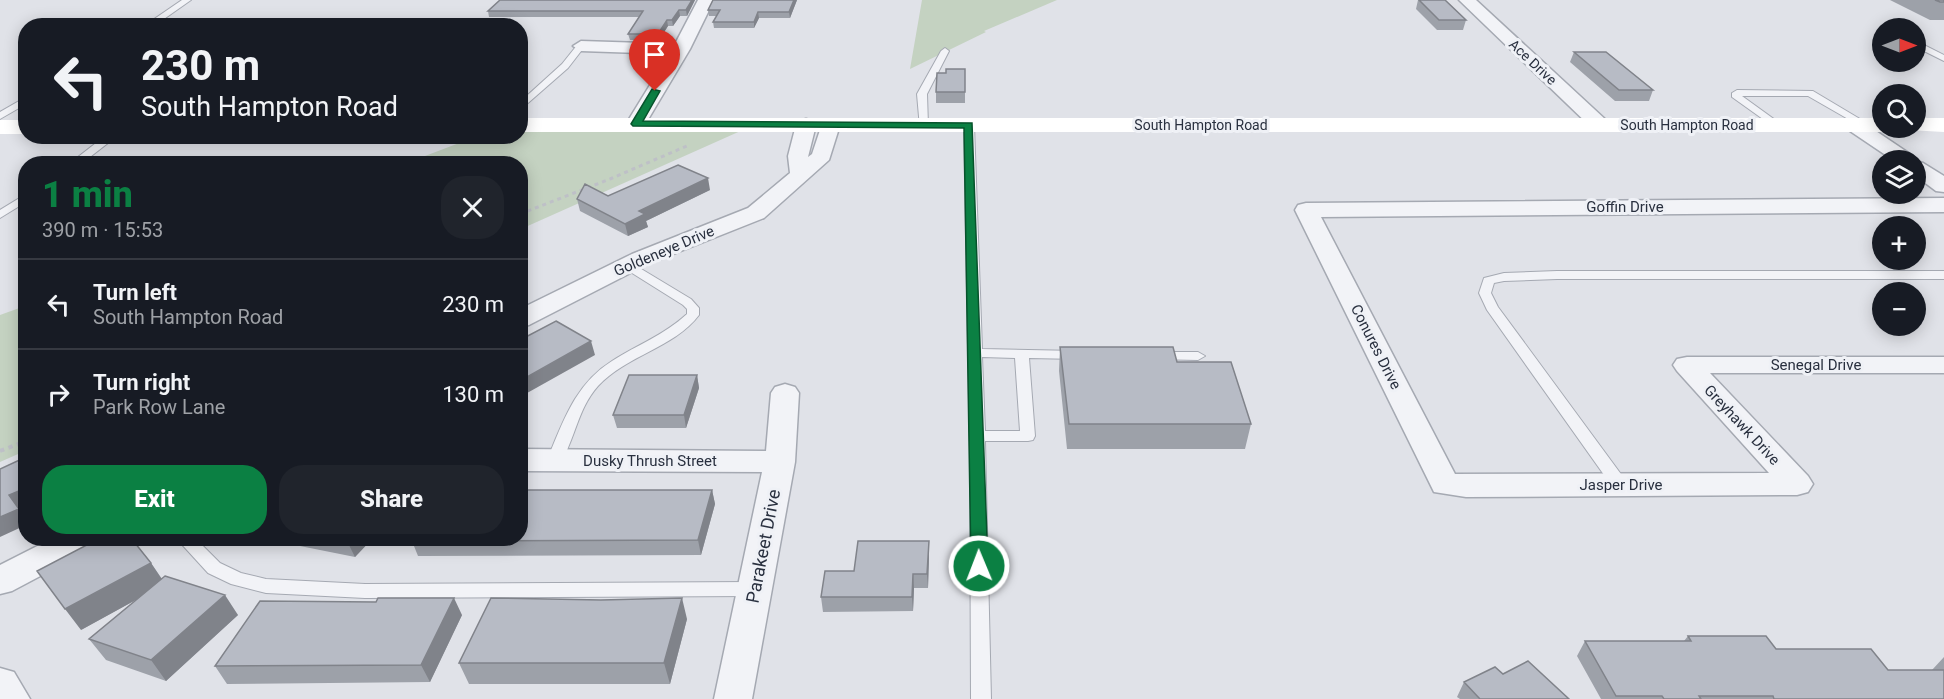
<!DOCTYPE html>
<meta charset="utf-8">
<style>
:root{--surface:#171b24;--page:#20242c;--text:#f1f3f6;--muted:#9ea1a6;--line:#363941;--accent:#0b8043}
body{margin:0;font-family:Roboto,sans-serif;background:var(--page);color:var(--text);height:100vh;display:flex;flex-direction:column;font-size:22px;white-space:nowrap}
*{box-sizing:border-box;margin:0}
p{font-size:20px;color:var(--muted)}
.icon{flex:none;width:33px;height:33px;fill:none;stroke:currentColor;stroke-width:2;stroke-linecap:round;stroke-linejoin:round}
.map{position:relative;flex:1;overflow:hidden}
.drawer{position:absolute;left:18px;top:156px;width:510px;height:390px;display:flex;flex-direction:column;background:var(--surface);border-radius:24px;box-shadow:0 3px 15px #0003}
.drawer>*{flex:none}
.guide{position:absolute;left:18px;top:18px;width:510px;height:126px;border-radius:24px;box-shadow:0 3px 15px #0003;background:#171b24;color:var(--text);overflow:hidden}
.needle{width:39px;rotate:90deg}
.fabs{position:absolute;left:1872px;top:18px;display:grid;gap:12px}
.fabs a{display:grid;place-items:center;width:54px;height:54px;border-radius:50%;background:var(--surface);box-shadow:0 3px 15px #0003;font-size:30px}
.pin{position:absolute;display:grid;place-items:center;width:51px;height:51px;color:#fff;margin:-62px -26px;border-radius:50% 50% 50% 0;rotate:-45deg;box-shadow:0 0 6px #0007}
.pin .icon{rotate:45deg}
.me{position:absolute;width:66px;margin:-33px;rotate:359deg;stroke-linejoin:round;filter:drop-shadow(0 0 4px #0008)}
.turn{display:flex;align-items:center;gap:21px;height:126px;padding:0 24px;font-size:27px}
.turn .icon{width:78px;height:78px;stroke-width:2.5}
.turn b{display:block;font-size:42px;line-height:51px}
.round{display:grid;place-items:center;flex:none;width:63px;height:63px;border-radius:24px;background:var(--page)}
.overview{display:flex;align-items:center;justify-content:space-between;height:102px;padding:0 24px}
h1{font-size:36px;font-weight:800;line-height:45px;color:var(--accent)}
.cta{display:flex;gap:12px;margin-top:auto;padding:12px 24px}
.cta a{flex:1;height:69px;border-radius:24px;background:var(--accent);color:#fff;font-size:24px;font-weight:800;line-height:69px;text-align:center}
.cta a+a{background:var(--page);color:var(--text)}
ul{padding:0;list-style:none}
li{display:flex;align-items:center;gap:18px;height:90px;padding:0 24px;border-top:2px solid var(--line)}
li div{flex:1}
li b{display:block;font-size:22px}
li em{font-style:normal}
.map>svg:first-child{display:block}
.green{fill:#c4d2c1}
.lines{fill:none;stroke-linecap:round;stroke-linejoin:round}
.service-casing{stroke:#a5a9b2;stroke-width:2}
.minor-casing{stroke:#a5a9b2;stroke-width:3}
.path-far1{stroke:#bec0c7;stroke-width:3;stroke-dasharray:4 4;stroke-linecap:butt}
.path{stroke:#bec0c7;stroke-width:4;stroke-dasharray:4.5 4.5;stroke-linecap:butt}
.service{fill:#f2f3f7;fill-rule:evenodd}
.minor{fill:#f2f3f7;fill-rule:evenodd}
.secondary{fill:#fff;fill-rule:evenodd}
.wall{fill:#9da1a9}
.shaded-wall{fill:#80838a}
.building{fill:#b7bbc5;stroke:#80838a;stroke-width:1.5}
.route{fill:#0b8043;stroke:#07532c;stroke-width:1.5}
.labels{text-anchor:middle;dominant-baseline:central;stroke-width:6;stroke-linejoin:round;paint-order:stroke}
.far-street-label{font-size:14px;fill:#29303f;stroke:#eff1f6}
.street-label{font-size:15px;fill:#29303f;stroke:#eff1f6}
.near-street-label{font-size:18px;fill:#29303f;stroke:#eff1f6}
</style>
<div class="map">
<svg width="1944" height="699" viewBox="0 0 1944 699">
<rect width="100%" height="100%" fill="#e0e2e8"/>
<!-- green -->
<path class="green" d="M922,0H1057L984,31L986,32L910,69Z
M521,129H745L521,229L520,164H404L475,137L520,136Z
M25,306V451L0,462V315Z"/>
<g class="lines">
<!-- service casing -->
<g class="service-casing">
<path id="service" d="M182,0H191L154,26H144Z
M1916,41L1944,55V61L1916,47Z
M578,44L585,46L568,68L520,110V102L562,64Z
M945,48L949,51L927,94L928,126L920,128L917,94L941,51Z
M1737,90L1813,91L1870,125L1862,127L1808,96H1742L1782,125L1774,127L1732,97V93Z
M26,97V104L0,119V112Z
M969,122L974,125L982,349L1078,351L1085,355L1078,359L1029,358L1035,436L1033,440L1028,441H985L991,699H971L970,455L964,125ZM982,357L1015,358L1020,431H985Z
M105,136H117L81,164H69Z
M26,194V202L0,218V210Z
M628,261L691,299L699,308V315C674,348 627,355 598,386C578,408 575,439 560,464H550L547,460C563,422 575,384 612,361C637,345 664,335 687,314V309L683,305L624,268L622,265Z
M1557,271H1944V279H1557L1504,281L1494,283L1491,293L1498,307L1626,481L1628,485L1626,489H1614L1487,310L1479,293L1484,278L1504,273Z
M1157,352H1198L1205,356L1198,360L1152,359L1150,356Z
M176,538H195L220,563L241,573L266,579L365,584L754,582L760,584L763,589L760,594L754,596L365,598L266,593L231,584L208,573Z"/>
</g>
<!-- minor casing -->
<g class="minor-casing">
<path id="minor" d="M698,0H714L690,49L643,128H629L626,124L669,54L581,51L573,46L581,41L675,44Z
M1459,0H1476L1606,120L1609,124L1606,128H1592Z
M806,119L813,121L816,125L808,157L812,154L823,121H837L840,125L829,160L764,218L648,264L529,325L520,327V309L632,254L748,208L790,173L788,156L796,125L799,121Z
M1854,119L1861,121L1913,156L1916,161L1923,163L1944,176V192L1936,191L1916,176V160H1893L1847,129L1844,125L1847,121Z
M1944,198V212L1321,217L1455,474L1769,473L1677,371L1673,365L1677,359L1687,357H1944V373H1710L1808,476L1813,484L1808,492L1797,495L1466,497L1434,492L1295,210L1298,205L1306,203Z
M785,384L795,387L799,393L795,462L752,699H714L762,472L520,471V449L766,451L771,393L775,387Z
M53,538H99L95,547L12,591L0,594V565Z
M0,668L14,672L30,699H0Z"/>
</g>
<!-- path-far1 -->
<path class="path-far1" d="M520,214L610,179L689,145"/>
<!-- path -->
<path class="path" d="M0,451L26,441"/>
<!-- service -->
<use href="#service" class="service"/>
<!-- minor -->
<use href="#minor" class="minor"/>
<!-- secondary -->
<path class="secondary" d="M520,118H1882V128H1892L1882,132H520Z
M1916,118H1944V132L1908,130L1906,128H1916Z
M0,120H26V134H0Z"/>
</g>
<!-- wall -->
<path class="wall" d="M500,0H695L687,16H680L673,26H668L659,40H630L628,34L639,17H489L488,11Z
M797,0L790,18H759L754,28H714L713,22L717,16H709L708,10Z
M1418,0H1445L1466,20L1463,30H1437L1416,9Z
M1890,0H1944V20H1930Z
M1574,52L1653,90L1649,101H1615L1570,62Z
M965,69V103H936V92L946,73Z
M710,190L646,221L648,227L628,236L580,211L577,199L608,196Z
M1060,347L1177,362L1251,424L1245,449H1067L1059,371Z
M697,375L699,388L686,428H617L613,415Z
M712,490L715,504L701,555L418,556L412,541Z
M285,538H373L355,557L295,545Z
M929,555L928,588H914L913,611L823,612L821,597L854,571Z
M151,563L162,579L238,615L166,681L106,660L89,639L139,598L81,630Z
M376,602L462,615L430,682L227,684L215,666Z
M687,619L670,684H469L459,663Z
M1688,636L1776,649L1888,670H1932L1944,657V699H1601L1577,656L1585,641H1684Z
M1503,674L1569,699H1460L1457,697L1464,682Z"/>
<!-- shaded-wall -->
<path class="shaded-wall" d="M692,0H695L687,16L686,10Z
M794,0H797L790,18L789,12Z
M679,10L680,16L673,26L672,20Z
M758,12L759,18L754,28V22Z
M667,20L668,26L659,40L658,34Z
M708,178L710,190L646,221L648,227L628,236L625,224L639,211Z
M591,341L595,355L520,397V381Z
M697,375L699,388L686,428L684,415Z
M26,488V506L20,509L26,517V525L0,537V517L9,495Z
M712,490L715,504L701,555L698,540Z
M352,538H373L355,557L348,543Z
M929,541V555L928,588L927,574Z
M151,563L165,584L81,630L65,609Z
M913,574L914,588L913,611L912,597Z
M225,595L238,615L166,681L151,660Z
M454,598L462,615L430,682L421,665Z
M682,598L687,619L670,684L664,663Z"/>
<!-- building -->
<path class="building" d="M500,0H692L686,10H679L672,20H667L658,34H628L643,11H488Z
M713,0H794L789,12H758L754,22H713L720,10H708Z
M1419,0H1445L1466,20H1439Z
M1935,0H1944V2H1940Z
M1574,52H1606L1653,90H1619Z
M946,69H965V92H936L937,73H946Z
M678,165L708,178L639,211L645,214L625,224L577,199L585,184L608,196Z
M556,321L591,341L520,381V340Z
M1060,347H1173L1177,362H1231L1251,424H1069Z
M629,375H697L684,415H613Z
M26,457V488L9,495L19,509L0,517V469Z
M520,490H712L698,540L412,541L413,538H520Z
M100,538H131L151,563L65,609L37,571Z
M325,538H352L348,543Z
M858,541H929L927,574H913L912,597H821L825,571H854Z
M165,576L225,595L151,660L89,639Z
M378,598H454L421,665L215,666L260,601L376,602Z
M491,598L601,600L682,598L664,663H459Z
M1688,636H1766L1776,649H1871L1888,670H1944V699H1774L1773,696H1699L1701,699H1664L1662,696H1616L1585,641H1691Z
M1528,661L1569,699H1480L1464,682L1495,667L1503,674Z"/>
<!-- route -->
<path class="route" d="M652,89L660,91L643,121L972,123L988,566L985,571L979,573L973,571L971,566L964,128L633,126L631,124Z"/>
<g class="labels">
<!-- far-street labels -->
<g class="far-street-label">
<text transform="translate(1533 62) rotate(43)">Ace Drive</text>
<text x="1201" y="125">South Hampton Road</text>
<text x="1687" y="125">South Hampton Road</text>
</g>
<!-- street labels -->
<g class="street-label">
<text x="1625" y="207">Goffin Drive</text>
<text transform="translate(664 251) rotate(-23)">Goldeneye Drive</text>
<text transform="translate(1376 347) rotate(63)">Conures Drive</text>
<text x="1816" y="365">Senegal Drive</text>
<text transform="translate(1742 425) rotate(47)">Greyhawk Drive</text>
<text x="650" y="461">Dusky Thrush Street</text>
<text x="1621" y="485">Jasper Drive</text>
</g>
<!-- near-street labels -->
<g class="near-street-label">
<text transform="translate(763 546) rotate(-79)">Parakeet Drive</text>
</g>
</g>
</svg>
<div class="fabs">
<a><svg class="needle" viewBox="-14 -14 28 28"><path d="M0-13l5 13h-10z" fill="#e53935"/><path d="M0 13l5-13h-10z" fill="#9ea1a6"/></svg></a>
<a><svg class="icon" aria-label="search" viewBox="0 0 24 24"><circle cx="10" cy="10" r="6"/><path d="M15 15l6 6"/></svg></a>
<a><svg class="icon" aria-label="layers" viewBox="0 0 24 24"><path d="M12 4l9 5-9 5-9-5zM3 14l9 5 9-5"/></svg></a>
<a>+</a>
<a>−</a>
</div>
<div class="pin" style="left:655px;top:91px;background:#d93025"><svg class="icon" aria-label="arrive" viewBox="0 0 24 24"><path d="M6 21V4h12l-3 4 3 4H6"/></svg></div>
<svg class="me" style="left:979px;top:566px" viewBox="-20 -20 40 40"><circle r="17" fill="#0b8043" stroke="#fff" stroke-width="3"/><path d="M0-11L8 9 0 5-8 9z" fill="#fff"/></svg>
<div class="guide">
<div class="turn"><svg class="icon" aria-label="left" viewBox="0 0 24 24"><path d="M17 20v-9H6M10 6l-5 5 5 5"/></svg><div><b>230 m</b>South Hampton Road</div></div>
</div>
<section class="drawer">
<div class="overview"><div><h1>1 min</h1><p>390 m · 15:53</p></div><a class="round"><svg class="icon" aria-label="close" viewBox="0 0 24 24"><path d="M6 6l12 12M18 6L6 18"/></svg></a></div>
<ul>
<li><svg class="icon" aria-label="left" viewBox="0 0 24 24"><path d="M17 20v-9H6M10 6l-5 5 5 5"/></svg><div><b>Turn left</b><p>South Hampton Road</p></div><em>230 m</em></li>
<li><svg class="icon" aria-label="right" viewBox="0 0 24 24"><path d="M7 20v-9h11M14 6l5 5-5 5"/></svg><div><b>Turn right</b><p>Park Row Lane</p></div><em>130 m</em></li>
</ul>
<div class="cta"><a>Exit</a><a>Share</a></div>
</section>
</div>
